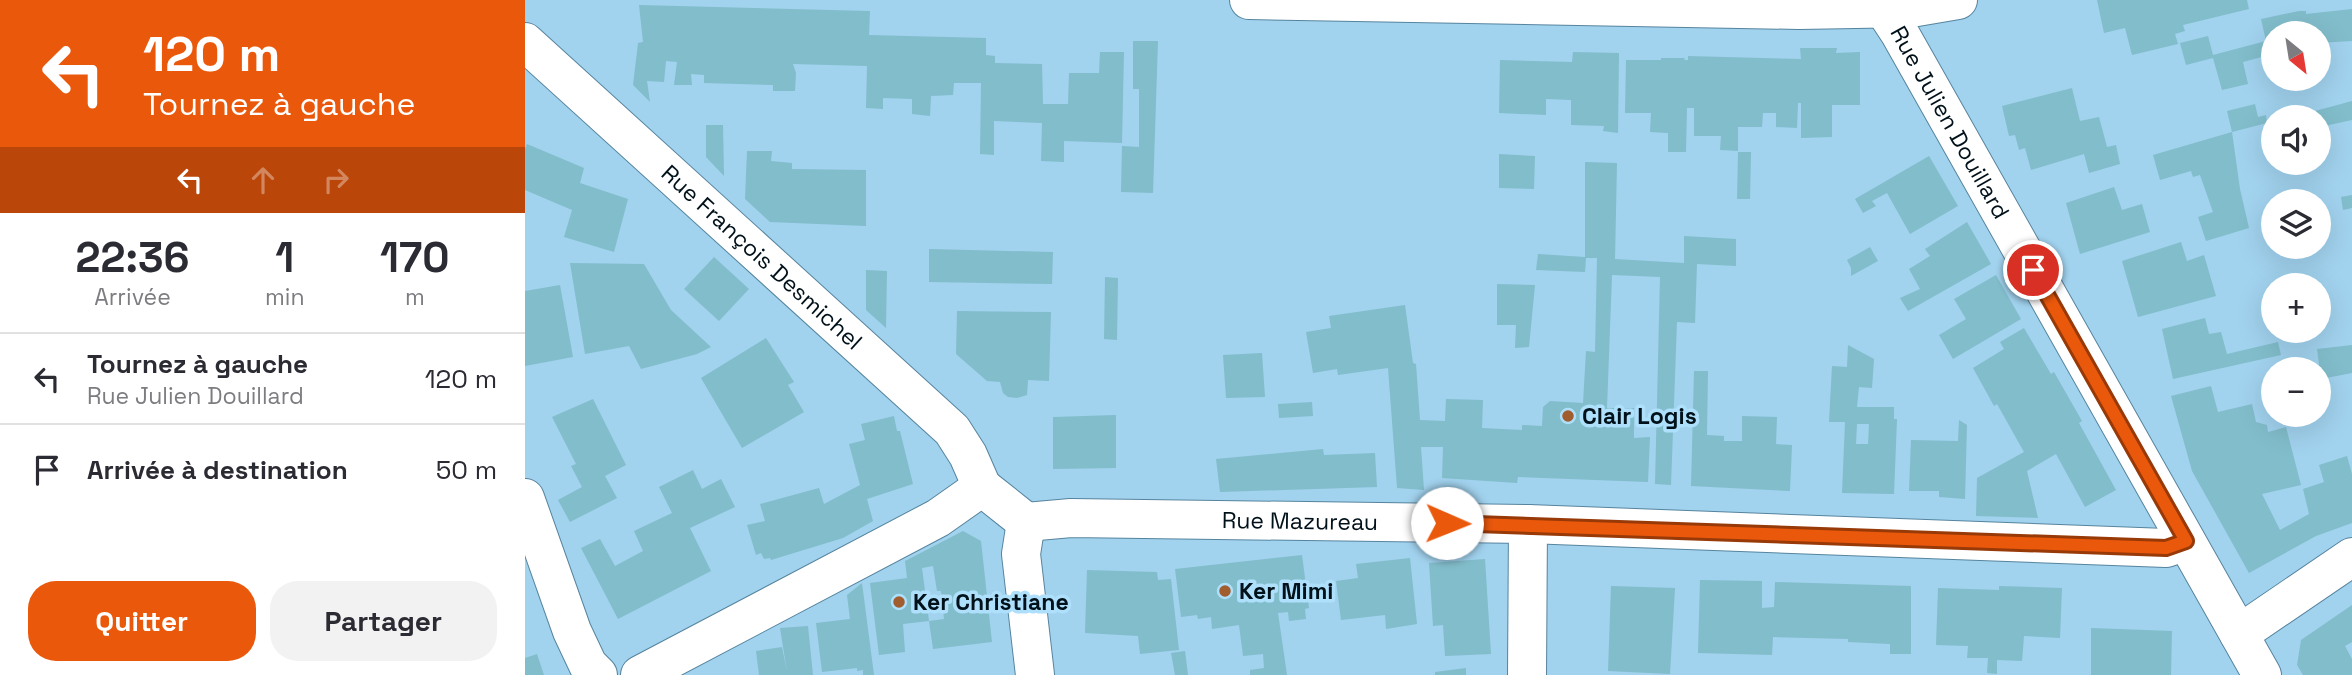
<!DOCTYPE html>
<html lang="fr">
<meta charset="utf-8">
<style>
:root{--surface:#fff;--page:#f2f2f3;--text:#2b2b33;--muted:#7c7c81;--line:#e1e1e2;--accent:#ea580c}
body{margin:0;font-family:"Space Grotesk",sans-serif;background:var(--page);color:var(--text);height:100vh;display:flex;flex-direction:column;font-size:26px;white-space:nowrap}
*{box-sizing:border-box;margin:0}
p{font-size:23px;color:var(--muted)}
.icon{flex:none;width:38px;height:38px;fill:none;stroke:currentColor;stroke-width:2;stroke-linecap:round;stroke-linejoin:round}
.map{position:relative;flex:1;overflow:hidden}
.details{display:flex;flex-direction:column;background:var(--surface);width:525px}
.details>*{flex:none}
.banner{background:#ea580c;color:#fff;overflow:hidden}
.needle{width:46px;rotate:150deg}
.fabs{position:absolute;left:1736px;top:21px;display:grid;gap:14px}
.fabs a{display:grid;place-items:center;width:70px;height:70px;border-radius:50%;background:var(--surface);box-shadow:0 7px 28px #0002;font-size:35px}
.pin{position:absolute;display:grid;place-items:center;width:60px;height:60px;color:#fff;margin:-30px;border:4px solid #fff;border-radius:50%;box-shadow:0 2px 7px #0007}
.me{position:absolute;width:77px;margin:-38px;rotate:91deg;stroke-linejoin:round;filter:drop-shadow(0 0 5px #0008)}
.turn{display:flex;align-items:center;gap:24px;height:147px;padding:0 28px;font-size:32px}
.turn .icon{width:91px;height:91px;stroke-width:2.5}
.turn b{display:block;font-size:49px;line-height:60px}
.lanes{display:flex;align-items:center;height:66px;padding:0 28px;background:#0003;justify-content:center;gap:35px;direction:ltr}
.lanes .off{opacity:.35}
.eta{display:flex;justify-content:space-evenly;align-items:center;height:119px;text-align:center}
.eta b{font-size:42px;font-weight:700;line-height:49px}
.cta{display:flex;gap:14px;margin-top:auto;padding:14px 28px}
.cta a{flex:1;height:80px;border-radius:28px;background:var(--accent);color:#fff;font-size:28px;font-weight:700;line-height:80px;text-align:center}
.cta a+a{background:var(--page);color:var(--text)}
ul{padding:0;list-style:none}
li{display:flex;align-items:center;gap:21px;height:91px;padding:0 28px;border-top:2px solid var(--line)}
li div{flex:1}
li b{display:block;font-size:26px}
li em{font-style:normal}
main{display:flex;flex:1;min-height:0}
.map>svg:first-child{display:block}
.building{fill:#82bdcb;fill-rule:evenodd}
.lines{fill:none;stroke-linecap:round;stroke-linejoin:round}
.street-casing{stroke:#56849e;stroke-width:40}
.street{stroke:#fff;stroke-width:38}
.route-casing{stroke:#983908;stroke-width:18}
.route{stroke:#ea580c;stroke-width:12}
.poi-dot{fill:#a15d2e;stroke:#aedffb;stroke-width:2.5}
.labels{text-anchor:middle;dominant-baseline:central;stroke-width:7;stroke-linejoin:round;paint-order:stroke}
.street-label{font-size:23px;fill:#01111a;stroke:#aedffb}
.poi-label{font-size:23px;font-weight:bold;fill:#01111a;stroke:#aedffb;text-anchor:start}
</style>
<main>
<section class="details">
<div class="banner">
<div class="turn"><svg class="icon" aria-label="left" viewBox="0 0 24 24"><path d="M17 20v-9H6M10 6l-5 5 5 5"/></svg><div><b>120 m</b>Tournez à gauche</div></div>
<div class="lanes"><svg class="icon" aria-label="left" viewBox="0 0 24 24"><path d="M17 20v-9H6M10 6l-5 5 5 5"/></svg><svg class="icon off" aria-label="ahead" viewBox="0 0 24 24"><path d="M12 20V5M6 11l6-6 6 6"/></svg><svg class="icon off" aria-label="right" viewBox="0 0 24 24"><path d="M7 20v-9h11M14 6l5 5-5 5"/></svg></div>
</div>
<div class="eta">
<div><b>22:36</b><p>Arrivée</p></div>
<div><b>1</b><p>min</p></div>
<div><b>170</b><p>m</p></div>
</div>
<ul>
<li><svg class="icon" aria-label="left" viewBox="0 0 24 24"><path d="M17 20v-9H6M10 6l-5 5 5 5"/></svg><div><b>Tournez à gauche</b><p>Rue Julien Douillard</p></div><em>120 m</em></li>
<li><svg class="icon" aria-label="arrive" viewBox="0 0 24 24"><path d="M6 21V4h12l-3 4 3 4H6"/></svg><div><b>Arrivée à destination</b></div><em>50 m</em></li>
</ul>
<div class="cta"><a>Quitter</a><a>Partager</a></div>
</section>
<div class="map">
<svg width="1827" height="675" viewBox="0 0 1827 675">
<rect width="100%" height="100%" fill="#a1d2ee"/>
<!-- building -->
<path class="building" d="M1572,0H1722L1724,9L1658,25L1660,31L1650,34L1653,44L1607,55L1600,28L1579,33Z
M114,5L344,11H345L344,35L461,38V55L470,56V63L517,64L518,104H543L544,73H574L575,52H599L597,143L539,141V162L516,161L517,123L469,121V155L455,154L456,83H429L428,95L406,96L405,116L387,114V99L358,98V109L341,108L342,66L268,64L271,73L270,91H248V85L179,83V75L166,74L167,85H149L152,62L141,61L139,82L122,81L125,102L108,85L113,43L118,42Z
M1827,9V41L1794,43V33H1748V54L1718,62L1723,84L1697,90L1688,58L1661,65L1655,43L1683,36L1688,55L1741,41L1736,19L1774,11H1781V14Z
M608,41H633L628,193L596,192L597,146L614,147V89H608Z
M1275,48H1312L1311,53L1335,52V105H1307V137L1276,138V103H1273L1272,128L1251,127V113H1238L1237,127H1213V151L1195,150L1196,136H1169V108H1162L1161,152H1143V133L1125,132L1126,113H1100L1101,60H1136V58H1160L1159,60H1163V56L1276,59Z
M1048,52L1094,53L1093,133L1078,131L1079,126L1046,125V100L1021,99V115L974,113L975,60L1047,62Z
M1547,88L1555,121L1574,117L1582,147L1591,145L1595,164L1564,173L1559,154L1506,170L1500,148L1494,150L1490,135L1484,136L1477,106Z
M1827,101V120L1795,127L1790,111Z
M1730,104L1733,117L1741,115L1742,123L1707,132L1702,111Z
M181,125H198L199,176L181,157Z
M1707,132L1715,189L1724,228L1681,241L1673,217L1688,212L1675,175L1668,177L1666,171L1635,180L1628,155Z
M2,144L59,168L55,183L103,199L89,252L39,237L47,210L0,190V149Z
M222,151H247L246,161L267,163V169L341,170V226L245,222L220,199Z
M1213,152H1226L1225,199H1212Z
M974,154L1010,156L1009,189L974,188Z
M1404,156L1433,206L1385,234L1362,193L1347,201L1351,206L1338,213L1330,199Z
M1060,162L1092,163L1090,259L1159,263V236L1211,239V266L1172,264L1170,323L1152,322L1146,485L1130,484L1135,277L1087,275L1082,408H1109V438L1125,437L1123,482L993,477L992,483L917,478L918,447H896L899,490L872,488L863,368L813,375L812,369L788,373L781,332L806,328L804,316L880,305L888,363L891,364L895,420L920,421L921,399L958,400L957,428L997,430V425L1017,426L1018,407L1025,401L1058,403L1061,351L1070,352L1072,258H1061L1060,272L1011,270L1013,254L1060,257Z
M1589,187L1597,210L1617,204L1625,232L1555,254L1541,203Z
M1827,195V208L1818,210L1816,197Z
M1442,222L1466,264L1383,311L1375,298L1395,289L1384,269L1405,256L1400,249Z
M1656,242L1662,261L1679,255L1691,296L1613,317L1597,261Z
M1345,247L1353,261L1326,276V268L1322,260Z
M404,249L528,252L527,284L404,282Z
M189,257L224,289L194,321L159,289Z
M45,263L119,264L146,310L186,347L172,354L116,369L104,346L60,354Z
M341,270L362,271L361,328L341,310Z
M1471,275L1496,319L1428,359L1414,335L1441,319L1429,299Z
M580,277L593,278L592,340L579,339Z
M972,284L1010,285L1004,347L990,348L991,325H972Z
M35,285L48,357L0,366V291Z
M432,311L526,312L524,381L503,380L502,395L492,398L483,397L478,393L475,382L462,381L431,354Z
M1680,318L1684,334L1696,332L1702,354L1753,342L1756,355L1648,379L1637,329Z
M1499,328L1526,374L1529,372L1557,421L1554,423L1591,490L1560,507L1531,454L1502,471L1513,518L1451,516L1452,478L1499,452L1472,404L1469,406L1448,368L1479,349L1475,342Z
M241,338L269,382L263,385L279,412L217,448L176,378Z
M1323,345L1349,359L1347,388L1334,387L1332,407H1369V419H1372L1369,494L1317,493L1320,422H1304L1307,366L1322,367ZM1332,424H1344L1343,444H1331Z
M1827,345V373L1796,379L1792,349Z
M737,353L740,397L701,398L698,355Z
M1169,371H1183L1182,435L1199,436V441H1217V416L1252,417L1251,444L1267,445L1265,491L1166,486Z
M1686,386L1693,412L1727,404L1731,422L1742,425L1743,432L1761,427L1776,485L1737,494L1755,530L1784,514L1778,489L1799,482L1794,465L1822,456L1827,474V523L1791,536L1724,573L1667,471L1646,396Z
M68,399L101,465L80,476L92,498L45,522L33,500L57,487L46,466L51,464L27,417Z
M787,402L788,416L754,418L753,404Z
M591,415V468L528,469V417Z
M369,416L372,431H375L388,484L342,499L348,521L318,538L246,560L245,558L239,559L236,553L231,555L222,525L240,521L235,504L294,488L299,504L335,485L324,444L340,440L336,424Z
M1434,420L1442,425L1440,499L1414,497V491H1384L1386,440L1433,441Z
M798,449L799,455L850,453L852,487L695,492L691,459Z
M168,470L177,489L196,479L210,507L165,528L186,571L93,619L56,548L75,539L90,566L118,551L109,531L147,513L134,487Z
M438,531L456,541L467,642L408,649L404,621L378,624L380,652L354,655L345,583L382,578L380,561ZM408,566L412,591H416L419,619L404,621L397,568Z
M777,555L784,608L780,609L781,619L764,621L763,612L753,613L762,675H725V670L739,668L738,654L718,656L714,625L687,629L686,617L673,619L672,615L656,617L650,569Z
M885,558L892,624L861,629L860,615L816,620L811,581L833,578L831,564Z
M960,559L966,654L920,656L918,625L908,626L904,563Z
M562,570L632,572L633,580L646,579L654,650L615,654L613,636L560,633Z
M1175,580L1237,581V608L1249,607L1250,582L1386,586V654H1365V644L1323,642V639L1248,637L1247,655L1173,653Z
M337,583L349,675H338V670L332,671V668L297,672L291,623L325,619L322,595Z
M1086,586L1150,588L1145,674L1083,671Z
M1474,586L1537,588L1535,638L1499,636L1497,661L1472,660V674L1462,673L1463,658H1442L1443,646L1411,645L1413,588L1474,590Z
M1827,605V642L1820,646L1827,659V675H1778L1772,665L1776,640Z
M283,626L288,675H234L231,651L257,647L262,672L255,628Z
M1566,628L1647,631L1646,675H1566Z
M660,651L663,675H650L646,653Z
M12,654L19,675H0V658Z
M941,668V675H910V672Z"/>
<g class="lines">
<!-- street casing -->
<g class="street-casing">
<g id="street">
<path d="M724,0L1274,10L1386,8L1433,0"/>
<path id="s1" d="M1353,0L1374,32L1737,675"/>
<path id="s2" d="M0,42L427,430L443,455L457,487"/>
<path d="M0,498L47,631L63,665L73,675"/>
<path d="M501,522L496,554L510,675"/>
<path d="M1714,634L1827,557"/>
<path id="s3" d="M115,675L413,518L457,487L501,522L546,518L1003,524L1641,548L1661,541"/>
<path d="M1002,675L1003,524"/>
</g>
</g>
<!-- street -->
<use href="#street" class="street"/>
</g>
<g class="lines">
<!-- route casing -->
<g class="route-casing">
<path id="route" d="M922,523L1641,548L1661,541L1508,270"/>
</g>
<!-- route -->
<use href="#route" class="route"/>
</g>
<!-- markers -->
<g class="poi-dot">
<circle cx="1043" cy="416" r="7"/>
<circle cx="700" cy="591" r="7"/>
<circle cx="374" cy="602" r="7"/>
</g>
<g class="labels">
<!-- street labels -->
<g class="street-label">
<text stroke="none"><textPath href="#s1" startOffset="142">Rue Julien Douillard</textPath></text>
<text stroke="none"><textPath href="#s2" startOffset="320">Rue François Desmichel</textPath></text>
<text stroke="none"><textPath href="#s3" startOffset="721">Rue Mazureau</textPath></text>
</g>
<!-- poi labels -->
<g class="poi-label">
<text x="1057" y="416">Clair Logis</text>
<text x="714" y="591">Ker Mimi</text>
<text x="388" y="602">Ker Christiane</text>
</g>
</g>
</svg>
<div class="fabs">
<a><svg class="needle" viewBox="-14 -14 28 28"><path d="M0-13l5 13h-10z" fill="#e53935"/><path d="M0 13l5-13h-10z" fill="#7c7c81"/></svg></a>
<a><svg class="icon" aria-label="sound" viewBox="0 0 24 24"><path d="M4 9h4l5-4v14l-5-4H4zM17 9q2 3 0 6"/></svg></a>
<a><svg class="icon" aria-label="layers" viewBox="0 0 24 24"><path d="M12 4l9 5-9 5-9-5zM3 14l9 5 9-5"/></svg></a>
<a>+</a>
<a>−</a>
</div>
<div class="pin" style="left:1508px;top:270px;background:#d93025"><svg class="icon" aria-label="arrive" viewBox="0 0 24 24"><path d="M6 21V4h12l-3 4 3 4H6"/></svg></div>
<svg class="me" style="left:922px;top:523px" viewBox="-20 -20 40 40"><circle r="19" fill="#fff"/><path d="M0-13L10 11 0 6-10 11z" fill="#ea580c"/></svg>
</div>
</main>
